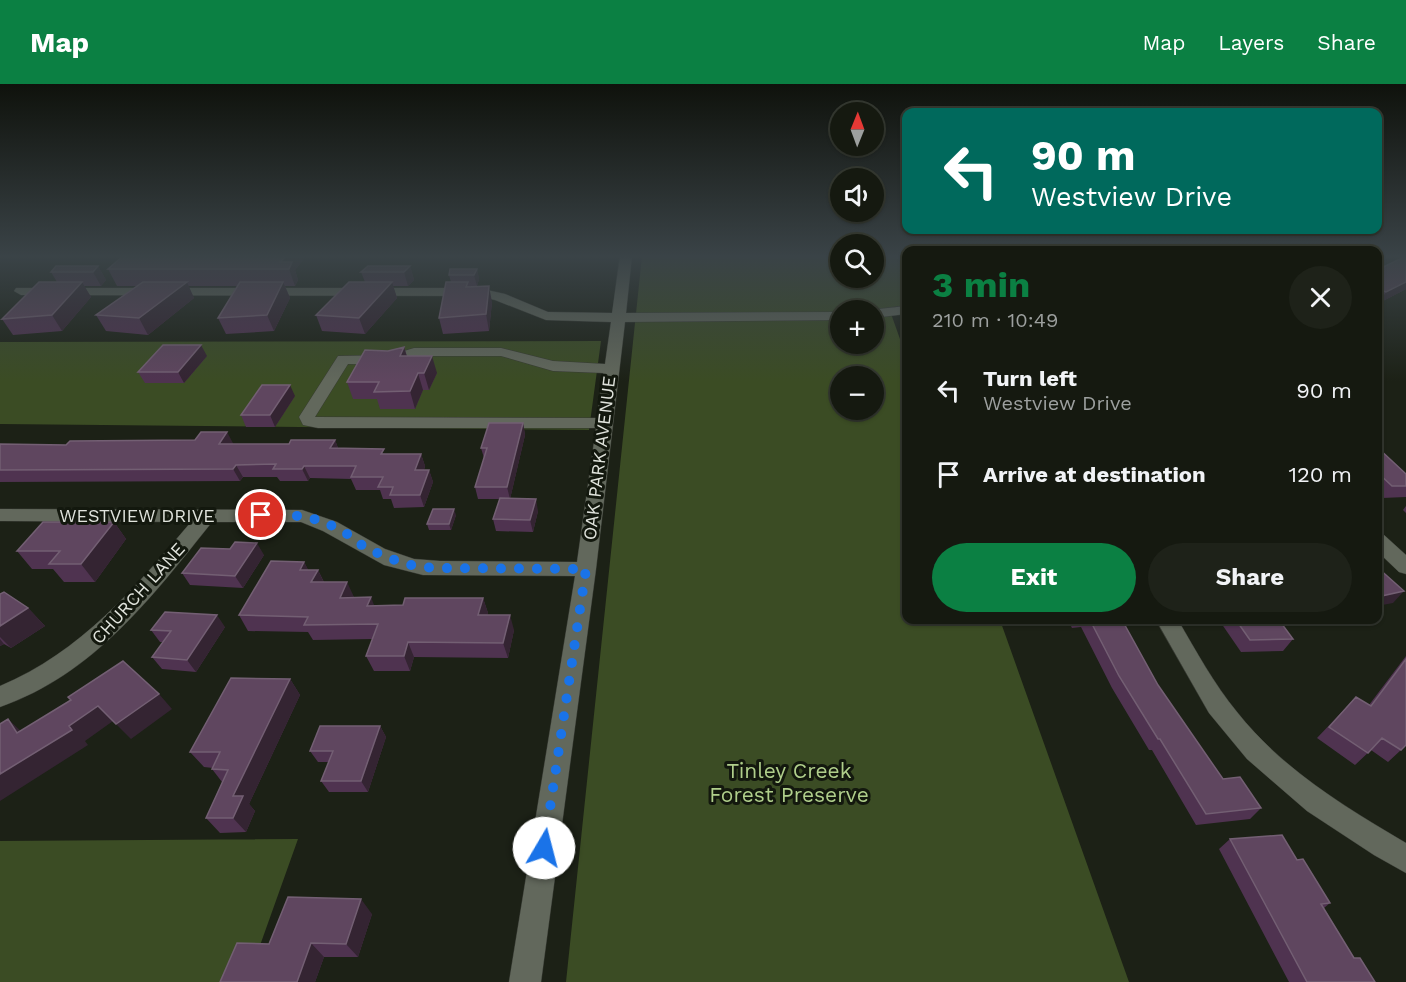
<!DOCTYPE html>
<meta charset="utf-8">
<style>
:root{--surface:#151910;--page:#1e2219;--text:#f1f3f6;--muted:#9da09f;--line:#343830;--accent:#0b8043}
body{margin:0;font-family:"Work Sans",sans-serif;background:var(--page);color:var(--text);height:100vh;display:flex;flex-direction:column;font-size:22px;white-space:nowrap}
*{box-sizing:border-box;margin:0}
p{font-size:20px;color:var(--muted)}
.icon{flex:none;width:33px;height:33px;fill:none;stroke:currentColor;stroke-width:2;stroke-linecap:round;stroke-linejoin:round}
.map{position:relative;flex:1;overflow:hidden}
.sheet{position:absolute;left:902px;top:162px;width:480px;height:378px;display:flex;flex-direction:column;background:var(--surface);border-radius:12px;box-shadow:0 2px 4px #0004,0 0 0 2px var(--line)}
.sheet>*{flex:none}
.top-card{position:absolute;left:902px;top:24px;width:480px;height:126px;border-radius:12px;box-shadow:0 2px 4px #0004,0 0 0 2px var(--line);background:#00695c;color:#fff;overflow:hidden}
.needle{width:39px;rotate:1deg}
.fabs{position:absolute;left:830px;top:18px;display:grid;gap:12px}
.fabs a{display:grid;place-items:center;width:54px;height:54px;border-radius:50%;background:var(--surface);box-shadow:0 2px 4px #0004,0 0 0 2px var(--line);font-size:30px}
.pin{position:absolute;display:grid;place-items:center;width:51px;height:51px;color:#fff;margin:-26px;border:3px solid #fff;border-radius:50%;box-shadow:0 2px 6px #0007}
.me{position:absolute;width:66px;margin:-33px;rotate:8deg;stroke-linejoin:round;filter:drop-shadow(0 0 4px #0008)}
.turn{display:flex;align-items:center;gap:21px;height:126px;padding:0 30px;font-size:27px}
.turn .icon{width:78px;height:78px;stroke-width:2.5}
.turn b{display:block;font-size:42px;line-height:51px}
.round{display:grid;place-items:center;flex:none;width:63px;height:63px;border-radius:32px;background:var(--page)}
.headline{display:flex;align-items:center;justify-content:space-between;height:102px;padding:0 30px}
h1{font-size:36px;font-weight:700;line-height:45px;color:var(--accent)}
.button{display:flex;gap:12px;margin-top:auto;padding:12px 30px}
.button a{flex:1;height:69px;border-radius:36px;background:var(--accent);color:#fff;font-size:24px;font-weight:700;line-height:69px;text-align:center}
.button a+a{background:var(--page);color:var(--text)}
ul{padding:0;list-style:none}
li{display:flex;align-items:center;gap:18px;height:84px;padding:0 30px}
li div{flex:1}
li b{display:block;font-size:22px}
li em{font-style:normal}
header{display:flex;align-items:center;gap:36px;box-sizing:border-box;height:84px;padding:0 30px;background:var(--accent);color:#fff}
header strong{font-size:28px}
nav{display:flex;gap:33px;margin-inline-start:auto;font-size:21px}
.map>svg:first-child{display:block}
.green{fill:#3b4c24;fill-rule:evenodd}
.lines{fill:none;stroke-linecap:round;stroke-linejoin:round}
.minor-casing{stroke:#373a33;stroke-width:1}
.minor{fill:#62685c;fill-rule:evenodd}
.wall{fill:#4f3350}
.shaded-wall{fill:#342432}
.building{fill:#5f465f;stroke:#735f73;stroke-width:1.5}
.route{stroke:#1a73e8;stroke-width:10;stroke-dasharray:0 18}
.labels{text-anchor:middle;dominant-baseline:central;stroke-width:6;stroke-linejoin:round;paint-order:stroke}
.street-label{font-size:18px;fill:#e1e4dd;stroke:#13180e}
.near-park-label{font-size:21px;fill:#b0cf8b;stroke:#13180e}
</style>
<header>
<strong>Map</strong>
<nav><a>Map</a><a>Layers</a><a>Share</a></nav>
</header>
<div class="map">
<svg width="1406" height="898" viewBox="0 0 1406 898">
<rect width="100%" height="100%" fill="#1c2116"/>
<!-- green -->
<path class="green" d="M642,172H840V194H873V172H906V221L889,224L906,272V536H1000L1129,898H566ZM840,226H873V260H840ZM840,292H873V326H840Z
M601,257L589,346L0,340V258Z
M298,755L247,898H0V757Z"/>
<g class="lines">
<!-- minor casing -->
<g class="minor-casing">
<path id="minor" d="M620,172H632L626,229L840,228V236L625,238L596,485L541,898H509L575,492L423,491L384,481L323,447L301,438H212C152,513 94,590 0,623V602C81,568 135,504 191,438L0,437V425L302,426L337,438L385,465L414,475L440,477L577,478L596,344H318L303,341L299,333L338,272L391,271L414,264H501L553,277L605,280L611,238L546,236L495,216L478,212L21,211L14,207L16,204H478L505,210L548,228L612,229ZM416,272H501L553,287L603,289L597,334L315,333L348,280L393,281Z
M906,222V230L873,234V226H870Z
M1377,449L1384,451L1406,471V490L1399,488L1377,467Z
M1156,536H1178C1196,567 1214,600 1237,628C1282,685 1345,723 1406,759V789L1374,771L1307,727L1247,675L1209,629Z"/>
</g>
<!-- minor -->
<use href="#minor" class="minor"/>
</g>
<!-- wall -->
<path class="wall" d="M123,172H306L295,186L298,196L295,202H285L290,214L274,247L226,250L218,234L237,202H188L194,214L148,251L106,247L96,231L137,202H117L108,185Z
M98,182L106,196L101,202H84L91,213L62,247L13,251L2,235L57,198L51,188Z
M410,182L414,196L408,202H393L397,214L365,250L322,247L316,231L365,198L361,188Z
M477,185L479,195L477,202H469V203L492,218L489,247L443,250L439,234L451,198L449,191Z
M1377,186L1406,205L1379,219L1377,218Z
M404,263L407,272L437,289L429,306H423L415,325H380L377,315H353L347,298L388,267Z
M207,272L184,299H145L138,288Z
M295,312L275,343H246L241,331Z
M523,339L525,351L510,415L538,427L533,448L496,447L493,435L500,415H478L475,403L484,374L481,364Z
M335,356L338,364L386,370H421L425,382L424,386H429L433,398L424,423L394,424L391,415H383L380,406H356L351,395L310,394L308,397H280L277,393H243L240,397L0,398V360L66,361L289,360Z
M1377,363L1406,390V413L1382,414L1377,409Z
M1406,422V429L1403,426Z
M456,431L451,446H429L427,440Z
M114,438L126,455L95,498H64L53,485H32L17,467Z
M230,465L264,471L243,504L190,501L182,489Z
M304,478L308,486H318L324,498L354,513L374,521H403L483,514L488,529L487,531L514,546L508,574L414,573L410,587H374L366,572L373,555L313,556L308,548L248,547L239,531Z
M0,510L28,524L45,542L11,564L4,560L0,562Z
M1068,536H1122L1158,601L1223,695L1261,724L1250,735L1196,741L1152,666H1149L1112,604L1081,543L1072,544Z
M1219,536H1279L1293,555L1283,567L1241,568Z
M225,543L196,588L162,585L152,573L163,558H160L151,546Z
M1406,572V661L1401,666L1388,678L1371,666L1355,681L1317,654L1356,613L1369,621Z
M290,595L300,611L249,720L255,727L246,748L220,749L206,734L222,698L212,685L213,684L204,683L190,668Z
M380,642L386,653L368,708H329L321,697L329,678H318L310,667Z
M1230,755L1297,776L1330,819L1324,824L1354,874L1375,898H1289L1219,765Z
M372,830L358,873H324L315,898H220L269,860Z"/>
<!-- shaded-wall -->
<path class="shaded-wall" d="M286,172H306L295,186L298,196L295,202L289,185L280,178Z
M98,182L106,196L101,202L93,188Z
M410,182L414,196L408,202L404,188Z
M477,185L479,195L477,202L474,191Z
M82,198L91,213L62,247L52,231Z
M187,198L194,214L148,251L139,234Z
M283,198L290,214L274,247L267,231Z
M392,198L397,214L365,250L359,234Z
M1406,198V205L1379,219L1386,208Z
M489,202L492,218L489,247L486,230Z
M201,261L207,272L184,299L178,288Z
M404,263L409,280L400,272Z
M432,272L437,289L429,306L424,289Z
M418,289L423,306L415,325L410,307Z
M290,301L295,312L275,343L270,331Z
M523,339L525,351L510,415L507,403Z
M227,348L234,361L219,360Z
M335,356L340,369L330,364Z
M421,370L425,382L419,398L415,386Z
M236,381L243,393L240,397L233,385Z
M304,382L310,394L308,397L302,385Z
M429,386L433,398L424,423L420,411Z
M536,415L538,427L533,448L530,436Z
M454,425L456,431L451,446L449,440Z
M114,438L126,455L95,498L81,480Z
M257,459L264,471L243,504L235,492Z
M304,478L312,493L300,486Z
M318,486L325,501L311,498Z
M347,498L354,513L340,514Z
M1404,507L1393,519L1377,522V513Z
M371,513L377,529L367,522Z
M483,514L488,529L483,546L478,531Z
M28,524L45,542L11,564L0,553V542Z
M217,531L225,543L196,588L187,576Z
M510,531L514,546L508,574L503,559Z
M0,555L4,560L0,562Z
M408,558L414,573L410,587L404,572Z
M290,595L300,611L249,720L255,727L246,748L233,734V712Z
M159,610L172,625L131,655L116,640Z
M98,622L113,637L85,657L88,661L0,717V690Z
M8,635L25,651L17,649Z
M380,642L386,653L368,708L361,697Z
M361,815L372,830L358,873L346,860Z
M311,859L324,873L315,898H297Z"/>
<!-- building -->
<path class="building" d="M123,172H286L280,178H292L289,185H108Z
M1406,172V198L1386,208L1377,205V186Z
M56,182H98L93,188H51Z
M368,182H410L404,188H361Z
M450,185H477L474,191H449Z
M39,198H82L52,231L2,235Z
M143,198H187L139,234L96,231Z
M240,198H283L267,231L218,234Z
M349,198H392L359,234L316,231Z
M446,198H468L466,203L489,202L486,230L439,234Z
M163,261H201L178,288H138Z
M404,263L400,272H432L424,289H418L410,307L374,308L379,298H347L365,266L388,267Z
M262,301H290L270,331H241Z
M489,339H523L507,403H475L487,364H481Z
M201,348H227L219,360H289L291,356H335L330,364L384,365L381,370H421L415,386H429L420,411H390L393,403H378L383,393H351L356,382H304L302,385H273L276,380L236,381L233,385L0,386V360L66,361L70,357L195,356Z
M1377,363L1406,390V402H1392L1377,388Z
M500,414L536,415L530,436L493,435Z
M433,425H454L449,440H427Z
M43,438H114L81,480H49L60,467H17Z
M235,458L257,459L235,492L182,489L201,464L230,465Z
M271,477L304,478L300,486H318L311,498H347L340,514L371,513L367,522L403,521L405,514H483L478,531H510L503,559L408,558L404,572H366L378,540L304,541L308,533L239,531Z
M1377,483L1404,507L1377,513Z
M4,508L28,524L0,542V510Z
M165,528L217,531L187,576L152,573L171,547L151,546Z
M1090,536H1122L1158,601L1223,695L1240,693L1261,724L1206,730L1160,655H1158L1119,592Z
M1236,536H1279L1293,555L1250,556Z
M1406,575V661L1401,666L1382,654L1368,669L1329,643L1356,613L1371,622Z
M123,577L159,610L116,640L98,622L69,642L72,646L0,690V640L8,635L17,649L71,616L68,613Z
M231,594L290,595L233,712H243L233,734H206L228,686L212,685L220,668H190Z
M320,642H380L361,697H321L333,667H310Z
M1282,751L1297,776L1303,775L1330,819L1321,820L1354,874H1360L1375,898H1307L1230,755Z
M288,813L361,815L346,860L311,859L297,898H220L237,859L269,860Z"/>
<!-- sky -->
<linearGradient id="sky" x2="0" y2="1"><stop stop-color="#0f120c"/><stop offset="0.58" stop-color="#3a4347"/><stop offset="1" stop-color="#3a4347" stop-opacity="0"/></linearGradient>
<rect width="1406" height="297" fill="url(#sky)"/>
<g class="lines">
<!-- route -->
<path class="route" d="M261,431L302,432L322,437L343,447L367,465L405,480L432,484L586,485L544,764"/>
</g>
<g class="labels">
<!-- street labels -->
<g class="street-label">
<text transform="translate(599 374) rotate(-83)">OAK PARK AVENUE</text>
<text x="137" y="431">WESTVIEW DRIVE</text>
<text transform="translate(138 509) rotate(-48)">CHURCH LANE</text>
</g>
<!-- near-park labels -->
<g class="near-park-label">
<text x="789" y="686">Tinley Creek<tspan x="789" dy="24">Forest Preserve</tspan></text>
</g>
</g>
</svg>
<div class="fabs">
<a><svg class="needle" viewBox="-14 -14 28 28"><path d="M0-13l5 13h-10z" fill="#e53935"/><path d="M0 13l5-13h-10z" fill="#9da09f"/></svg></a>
<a><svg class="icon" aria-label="sound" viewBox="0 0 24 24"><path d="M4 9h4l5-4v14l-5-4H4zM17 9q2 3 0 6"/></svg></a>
<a><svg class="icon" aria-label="search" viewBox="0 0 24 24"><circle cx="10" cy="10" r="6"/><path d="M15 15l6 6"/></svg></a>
<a>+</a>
<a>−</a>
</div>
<div class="pin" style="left:261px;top:431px;background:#d93025"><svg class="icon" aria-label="arrive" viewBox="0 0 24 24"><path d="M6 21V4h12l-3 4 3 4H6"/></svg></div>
<svg class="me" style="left:544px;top:764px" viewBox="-20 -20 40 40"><circle r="19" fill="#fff"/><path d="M0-13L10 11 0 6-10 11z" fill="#1a73e8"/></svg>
<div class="top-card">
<div class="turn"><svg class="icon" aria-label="left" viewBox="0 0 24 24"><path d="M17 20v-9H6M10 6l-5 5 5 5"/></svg><div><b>90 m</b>Westview Drive</div></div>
</div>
<section class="sheet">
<div class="headline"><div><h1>3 min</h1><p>210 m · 10:49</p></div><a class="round"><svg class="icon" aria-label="close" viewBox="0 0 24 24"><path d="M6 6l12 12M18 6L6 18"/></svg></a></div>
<ul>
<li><svg class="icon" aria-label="left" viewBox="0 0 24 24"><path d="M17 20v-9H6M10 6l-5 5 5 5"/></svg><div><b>Turn left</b><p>Westview Drive</p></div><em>90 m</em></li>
<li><svg class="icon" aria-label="arrive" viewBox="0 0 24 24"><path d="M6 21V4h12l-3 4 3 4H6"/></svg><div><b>Arrive at destination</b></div><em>120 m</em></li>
</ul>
<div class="button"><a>Exit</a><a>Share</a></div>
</section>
</div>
